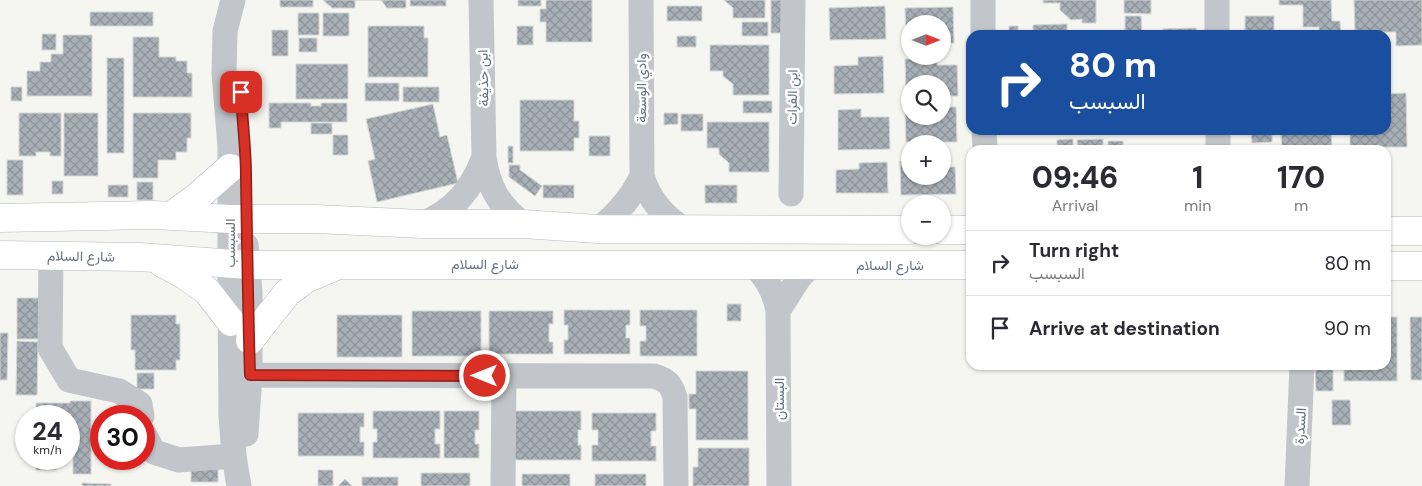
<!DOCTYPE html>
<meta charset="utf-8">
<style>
:root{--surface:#fff;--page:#f7f7f7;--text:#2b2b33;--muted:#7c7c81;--line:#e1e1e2}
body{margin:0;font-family:"DM Sans",Vazirmatn,sans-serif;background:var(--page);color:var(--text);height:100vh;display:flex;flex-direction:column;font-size:19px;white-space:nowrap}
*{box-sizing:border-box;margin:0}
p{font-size:16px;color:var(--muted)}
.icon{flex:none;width:28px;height:28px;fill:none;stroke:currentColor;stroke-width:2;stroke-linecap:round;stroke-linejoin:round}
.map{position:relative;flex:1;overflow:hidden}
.drawer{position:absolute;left:966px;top:145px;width:425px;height:225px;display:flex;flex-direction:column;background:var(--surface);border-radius:15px;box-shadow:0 1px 4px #0004}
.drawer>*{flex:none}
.banner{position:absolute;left:966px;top:30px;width:425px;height:105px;border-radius:15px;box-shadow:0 1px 4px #0004;background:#1a4fa0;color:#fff;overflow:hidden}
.needle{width:32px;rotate:90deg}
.tools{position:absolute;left:901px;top:15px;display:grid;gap:10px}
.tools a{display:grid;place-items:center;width:50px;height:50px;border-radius:50%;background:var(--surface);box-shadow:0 1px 4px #0004;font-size:25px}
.speed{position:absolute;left:15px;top:405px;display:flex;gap:10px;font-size:25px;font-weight:700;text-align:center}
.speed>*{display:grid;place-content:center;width:65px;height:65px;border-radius:50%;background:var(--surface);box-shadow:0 1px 4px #0004;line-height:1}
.speed small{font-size:12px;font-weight:400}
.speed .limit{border:8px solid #d22;background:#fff;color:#111}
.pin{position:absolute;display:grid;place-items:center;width:42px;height:42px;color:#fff;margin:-21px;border-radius:10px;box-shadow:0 2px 8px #0006}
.me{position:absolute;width:55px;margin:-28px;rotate:270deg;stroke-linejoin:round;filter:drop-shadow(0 0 4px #0008)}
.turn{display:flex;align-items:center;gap:18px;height:105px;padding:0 20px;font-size:22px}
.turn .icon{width:65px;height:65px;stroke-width:2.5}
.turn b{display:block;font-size:35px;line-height:42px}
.eta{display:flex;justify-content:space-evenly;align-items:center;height:85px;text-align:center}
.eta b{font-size:30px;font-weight:800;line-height:35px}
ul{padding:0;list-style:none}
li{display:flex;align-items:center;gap:15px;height:65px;padding:0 20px;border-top:1px solid var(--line)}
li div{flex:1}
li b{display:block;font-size:19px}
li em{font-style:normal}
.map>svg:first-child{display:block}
.building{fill:url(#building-cross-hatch);stroke:#d6d6d4}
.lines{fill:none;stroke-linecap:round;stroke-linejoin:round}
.secondary-casing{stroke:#b4b9be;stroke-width:29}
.street{stroke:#c2c5c9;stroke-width:25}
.secondary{stroke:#fff;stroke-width:28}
.route-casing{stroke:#8d1f18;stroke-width:12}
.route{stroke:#d93025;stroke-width:9}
.labels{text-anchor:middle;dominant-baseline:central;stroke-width:5;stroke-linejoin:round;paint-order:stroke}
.street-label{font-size:14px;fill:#647283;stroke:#fff}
</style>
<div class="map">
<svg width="1422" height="486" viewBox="0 0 1422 486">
<defs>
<pattern id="building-cross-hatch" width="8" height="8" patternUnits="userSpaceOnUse" patternTransform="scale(1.25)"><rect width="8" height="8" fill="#a8afb6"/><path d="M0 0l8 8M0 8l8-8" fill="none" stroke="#8c9399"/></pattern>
</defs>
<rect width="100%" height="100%" fill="#f5f5f1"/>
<!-- building -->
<path class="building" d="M280,0H313V7H280Z
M323,0H406V8H387L381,0H355V8H332Z
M410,0H446V6H410Z
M518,0H541V6H518Z
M546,0H592V42H546V22H540V9H546Z
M724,0H765V18H733V8Z
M771,0H785V33H771Z
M1043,0H1096V23H1082V19L1071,20L1060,10V3H1043Z
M1124,0H1151V14L1124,13Z
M1279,0H1331L1332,21H1340L1341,35H1319V27H1303V5H1279Z
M1354,0H1422V45L1396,46V32H1355Z
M667,6H702V21H667Z
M885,6L886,39L830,40L829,8Z
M953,7L954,43H942V24H910V44H906L905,8Z
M90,12H153V26H90Z
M298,13H319V35H298Z
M323,13H349V36H323Z
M1125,16H1141L1142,35H1125Z
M1245,16H1274V35H1245Z
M742,22H768V36H742Z
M1067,24V35H1033V25Z
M368,26H424V38H428V77H368Z
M517,26H533V45H517Z
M1009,26H1018V35H1009Z
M1196,28L1197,35H1163V29Z
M272,30H288V56H272Z
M42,34H56V50H42Z
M63,35H92V96H27V71H40V62H51V54H63Z
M677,36H696V47H677Z
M133,37H159V57H176V61H187V73H192V97H133Z
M299,38H317V52H299Z
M710,45H769V95H733V84L723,76V71H710Z
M883,56L884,93L834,94V66L858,65V57Z
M107,58H124V153H107Z
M905,59H937V65H957L958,96H942V84H910V97H906Z
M296,64H348V99H296Z
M365,83H399V101H365Z
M11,87H22V101H11Z
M403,87H439V102H403Z
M1406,93L1407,147H1373V150H1350V130H1386V94Z
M520,100H574V121H579V138H574V151H520Z
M743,101H772V113H743Z
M269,103H311V106H321V103H347V122H281V128H269Z
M433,104L440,137L447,135L458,183L377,202L368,161L375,159L366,119Z
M942,107H956L957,142H906L905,108H910V116H942Z
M861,109V117H889L890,149L838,150V110Z
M19,113H61V156H50V152H36V156H19Z
M64,113H98V176H64Z
M133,113H191V138H187V152H176V160H158V178H133Z
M664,113H678V124L664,125Z
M681,114H703V131H681Z
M707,122H769V172H729V163L719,154V148H707Z
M311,123H332V134H311Z
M1251,130H1272V142L1252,143Z
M1331,132L1332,150H1282L1281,133Z
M333,135H348V155H333Z
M589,136H610V156H589Z
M1073,139V150H1057V140Z
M1103,139V150H1078L1077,140Z
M1108,141H1123V150H1108Z
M508,146H513V163H508Z
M7,160H23V195H7Z
M910,160V176H942V167H955L956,194L901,195L900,161Z
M887,162L888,193H836V170L859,169V163Z
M509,165H520V170L542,186L535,196L509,177Z
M52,181H63V194H52Z
M137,182H153V200H137Z
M108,185H128V197H108Z
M543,185H574V198H543Z
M705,185H737V203H705Z
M17,298H39V339H17Z
M727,304H741V321H727Z
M564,310H630V325H626V338H630V354H564V340H568V325H564Z
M640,310H697V356H640V341H646V326H640Z
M412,311H481V356H412Z
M489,311H553V324H549V342H553V354H489Z
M131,315H176V324H180V360H176V370H135V350H131Z
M337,315H402V357H337Z
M1386,317H1397V381H1344V365H1386Z
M1410,317H1422V380H1411Z
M0,333H8L7,380H0Z
M17,341L38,342L37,395H16Z
M1315,365H1333V391H1316Z
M696,371H748V440H696V409H689V394H696Z
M137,373H154V389H137Z
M1332,400H1350L1351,425H1332Z
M70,401H91V474H73V454H69V416H58V413H36V403H70Z
M373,411H440V429H435V444H440V458H373V442H377V429H373Z
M444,411H479V430H475V444H479V458H444Z
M513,411H581V430H578V445H581V460H513Z
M298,413H364V427H360V442H364V456H298Z
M592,413H656V431H651V446H656V461H592V445H598V430H592Z
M698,448H749V486H693V467H698Z
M36,459H56V470H36Z
M191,466L218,469V482H191Z
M318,470H333V486H318Z
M421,473H470V486H421Z
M522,474H570V486H522Z
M595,474H646V486H595Z
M362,477H398V486H362Z
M345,479L352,486H338Z
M82,483L111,484V486H82Z"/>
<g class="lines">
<!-- secondary casing -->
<g class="secondary-casing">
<path id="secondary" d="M171,216L197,197L230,168
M0,218L153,215L231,219H316L422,224H523L598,229L910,230
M942,230H971
M1386,231H1422
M0,255L140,257L247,265H971
M162,263L186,276L207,291L231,322
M1386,266H1422
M250,340L287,293L306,279L334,267"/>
</g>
<!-- street -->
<path class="street" d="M233,0L225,31L224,73L230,147V297L231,416L234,456L239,486
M481,0L484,157C488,186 499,206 523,224
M641,0L642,176C649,200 663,216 684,229
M983,0V35
M1217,0V35
M984,130L985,150
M1218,130V150
M791,194L793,0
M422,224C455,210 471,190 484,157
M598,229C618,214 631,198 642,176
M51,255L50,348L69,380L119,391L140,404L142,416
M753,264C767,278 775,292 778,311L779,486
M778,311L799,278L812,264
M250,375L654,376C667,380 671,384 675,397L676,486
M144,434L154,452L179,460L234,456
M246,434L250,375V292L246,245
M503,486L504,376
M1297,486L1302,365"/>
<!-- secondary -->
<use href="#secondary" class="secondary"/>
</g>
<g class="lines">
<!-- route casing -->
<g class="route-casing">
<path id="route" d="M241,92C242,120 246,148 246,176C247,242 248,308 250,375L485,376"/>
</g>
<!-- route -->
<use href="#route" class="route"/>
</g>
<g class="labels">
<!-- street labels -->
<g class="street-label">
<text transform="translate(483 78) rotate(-91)">ابن حذيفة</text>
<text transform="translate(641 88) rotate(-90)">وادي الوسعة</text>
<text transform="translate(792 97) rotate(-89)">ابن الفرات</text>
<text transform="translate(230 243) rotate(-90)">السبسب</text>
<text transform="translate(81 256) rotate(1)">شارع السلام</text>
<text x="485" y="264">شارع السلام</text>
<text x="890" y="265">شارع السلام</text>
<text transform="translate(779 399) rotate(-90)">البستان</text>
<text transform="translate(1300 426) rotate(-87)">السدرة</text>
</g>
</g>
</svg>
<div class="tools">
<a><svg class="needle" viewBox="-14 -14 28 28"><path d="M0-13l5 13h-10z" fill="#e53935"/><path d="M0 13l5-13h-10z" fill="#7c7c81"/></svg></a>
<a><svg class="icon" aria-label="search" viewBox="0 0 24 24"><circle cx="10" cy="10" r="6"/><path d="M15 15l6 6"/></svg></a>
<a>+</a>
<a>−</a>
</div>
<div class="speed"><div>24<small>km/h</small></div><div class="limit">30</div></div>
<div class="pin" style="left:241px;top:92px;background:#d93025"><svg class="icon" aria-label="arrive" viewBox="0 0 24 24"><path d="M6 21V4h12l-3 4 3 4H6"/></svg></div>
<svg class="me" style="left:485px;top:376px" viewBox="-20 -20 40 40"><circle r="17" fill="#d93025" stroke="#fff" stroke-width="3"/><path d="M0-11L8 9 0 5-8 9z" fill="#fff"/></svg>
<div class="banner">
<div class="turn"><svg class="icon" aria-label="right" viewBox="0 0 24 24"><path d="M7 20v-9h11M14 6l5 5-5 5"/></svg><div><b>80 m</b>السبسب</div></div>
</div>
<section class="drawer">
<div class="eta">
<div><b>09:46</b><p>Arrival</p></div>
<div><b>1</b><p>min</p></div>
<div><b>170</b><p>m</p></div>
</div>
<ul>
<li><svg class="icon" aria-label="right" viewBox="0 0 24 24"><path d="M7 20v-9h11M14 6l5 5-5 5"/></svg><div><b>Turn right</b><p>السبسب</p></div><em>80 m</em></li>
<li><svg class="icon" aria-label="arrive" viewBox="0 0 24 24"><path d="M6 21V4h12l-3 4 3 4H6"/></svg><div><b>Arrive at destination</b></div><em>90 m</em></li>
</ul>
</section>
</div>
